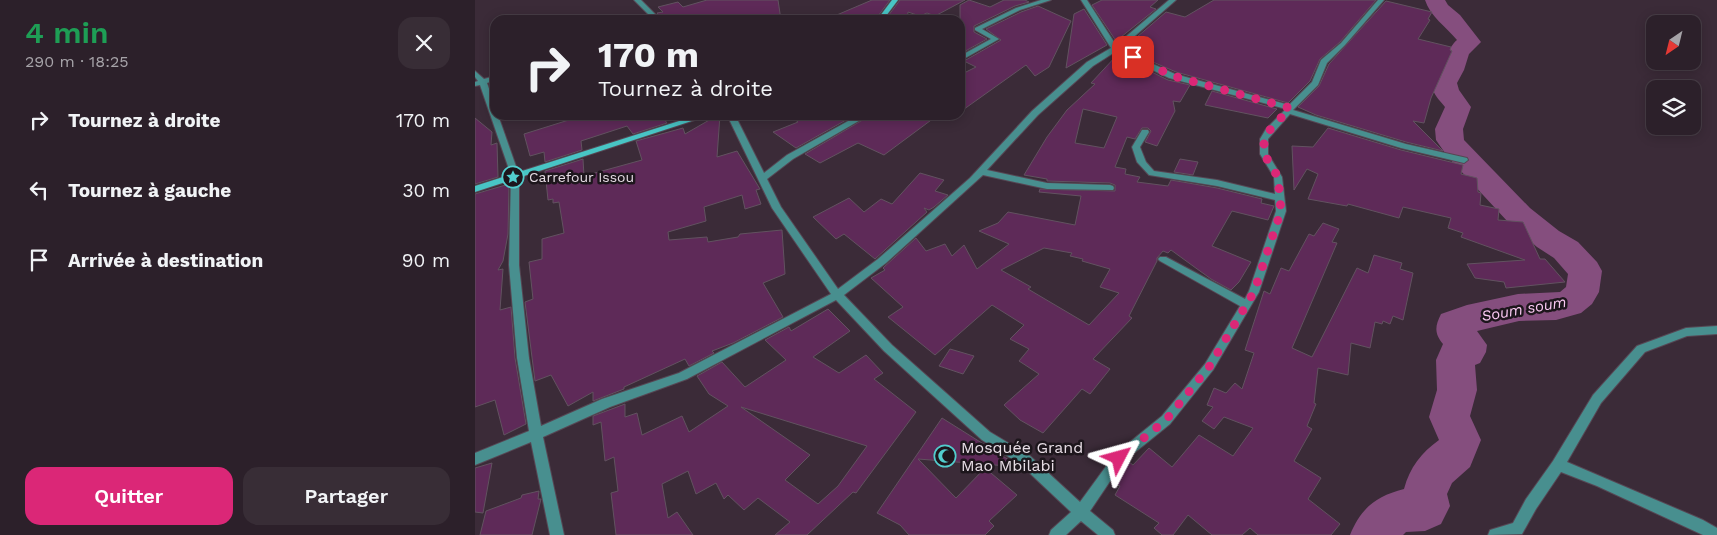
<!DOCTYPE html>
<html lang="fr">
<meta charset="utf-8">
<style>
:root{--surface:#2c202a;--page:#382d36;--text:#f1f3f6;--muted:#a6a3a8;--line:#483e47;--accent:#db2777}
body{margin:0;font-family:"Work Sans",sans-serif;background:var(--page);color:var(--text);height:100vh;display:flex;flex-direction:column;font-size:19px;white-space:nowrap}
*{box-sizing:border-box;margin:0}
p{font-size:16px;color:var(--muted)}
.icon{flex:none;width:28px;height:28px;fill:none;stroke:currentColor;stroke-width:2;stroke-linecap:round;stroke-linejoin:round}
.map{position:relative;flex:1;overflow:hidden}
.sheet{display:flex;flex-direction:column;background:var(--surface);width:475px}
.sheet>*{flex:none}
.guide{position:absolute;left:15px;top:15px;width:475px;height:105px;border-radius:15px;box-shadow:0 2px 12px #0003,0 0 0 1px var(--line);background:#2c202a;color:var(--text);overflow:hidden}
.needle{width:32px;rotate:215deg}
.buttons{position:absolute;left:1171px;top:15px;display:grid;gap:10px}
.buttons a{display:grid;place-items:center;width:55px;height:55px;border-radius:10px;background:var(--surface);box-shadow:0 2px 12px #0003,0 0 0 1px var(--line);font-size:25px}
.pin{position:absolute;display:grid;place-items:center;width:42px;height:42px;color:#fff;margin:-21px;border-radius:10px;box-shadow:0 2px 8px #0006}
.me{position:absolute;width:55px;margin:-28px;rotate:51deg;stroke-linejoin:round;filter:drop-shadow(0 0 4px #0008)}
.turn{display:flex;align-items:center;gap:18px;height:105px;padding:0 25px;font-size:22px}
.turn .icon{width:65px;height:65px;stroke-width:2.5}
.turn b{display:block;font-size:35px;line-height:42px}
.round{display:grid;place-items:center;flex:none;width:52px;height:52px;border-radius:15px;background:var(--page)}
.summary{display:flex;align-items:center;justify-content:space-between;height:85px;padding:0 25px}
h1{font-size:30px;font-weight:600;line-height:38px;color:#1e9e55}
.action{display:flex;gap:10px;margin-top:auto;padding:10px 25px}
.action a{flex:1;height:58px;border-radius:15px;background:var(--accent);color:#fff;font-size:20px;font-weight:600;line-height:58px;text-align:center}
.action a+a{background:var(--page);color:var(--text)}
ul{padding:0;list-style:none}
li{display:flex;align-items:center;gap:15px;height:70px;padding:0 25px}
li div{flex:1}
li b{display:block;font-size:19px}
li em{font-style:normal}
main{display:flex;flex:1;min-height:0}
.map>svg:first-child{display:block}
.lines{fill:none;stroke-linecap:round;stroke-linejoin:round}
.river{fill:#854e7e;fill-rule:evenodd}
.building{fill:#5e2a58;stroke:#625260;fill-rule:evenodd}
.street-casing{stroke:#564754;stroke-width:2}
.secondary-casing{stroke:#564754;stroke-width:2}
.street{fill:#488f8f;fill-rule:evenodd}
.secondary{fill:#48c5c5;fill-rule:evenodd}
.route{stroke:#db2777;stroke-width:9;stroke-dasharray:0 16.2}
.labels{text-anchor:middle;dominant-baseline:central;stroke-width:5;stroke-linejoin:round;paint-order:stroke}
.poi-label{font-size:14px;fill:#e6dce4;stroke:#1d161c;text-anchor:start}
.water-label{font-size:15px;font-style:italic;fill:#fbc9f3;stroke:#1d161c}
.near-poi-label{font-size:16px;fill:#e6dce4;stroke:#1d161c;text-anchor:start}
</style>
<main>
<section class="sheet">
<div class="summary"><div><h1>4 min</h1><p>290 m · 18:25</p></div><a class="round"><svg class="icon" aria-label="close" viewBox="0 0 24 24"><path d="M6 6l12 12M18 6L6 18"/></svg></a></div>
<ul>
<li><svg class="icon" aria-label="right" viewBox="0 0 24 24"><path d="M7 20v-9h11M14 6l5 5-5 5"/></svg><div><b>Tournez à droite</b></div><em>170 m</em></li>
<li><svg class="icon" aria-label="left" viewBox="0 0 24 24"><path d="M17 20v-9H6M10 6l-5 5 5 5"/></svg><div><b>Tournez à gauche</b></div><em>30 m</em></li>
<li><svg class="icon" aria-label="arrive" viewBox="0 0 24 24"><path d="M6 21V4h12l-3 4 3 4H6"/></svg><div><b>Arrivée à destination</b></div><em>90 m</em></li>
</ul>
<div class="action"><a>Quitter</a><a>Partager</a></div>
</section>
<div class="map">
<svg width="1242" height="535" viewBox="0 0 1242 535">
<rect width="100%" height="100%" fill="#3b2b38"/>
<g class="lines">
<!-- river -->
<path class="river" d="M950,0H970L973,5L985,15L1006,42L994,54L989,70L982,83L984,90L996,107L988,129L989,140L1055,208L1084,231L1103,242L1122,262L1127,271L1124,292L1117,304L1106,313L1081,320L1044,321L1002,331L1012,345L1011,352L1005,363L1000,365L1002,390L995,416L1006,440L995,467L977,483L972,494L975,506L966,524L950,531L931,532L928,535H875C886,508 901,496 929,489C935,467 946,453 964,440L954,417L962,390L961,360L968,344C959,333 960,326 966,314L992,305L1043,294L1085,292L1091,287L1093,274L1079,258L1062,247L1033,222L972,156L961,140L960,129L970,107C966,102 960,96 958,90C956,82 974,46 982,40C971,27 955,16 950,0Z"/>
</g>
<!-- building -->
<path class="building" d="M232,0H303L306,20H188L182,13L188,12L183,7L203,2L208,7Z
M397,0H415L400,20H350Z
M425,0H490L460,16L452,13L445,16L433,12L432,20H410Z
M494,0L515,7L529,0H550L554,2L540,6L499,26V32L512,39L485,54V5Z
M627,0H683L675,7L681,9L641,41L617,5Z
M739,0H901L865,42L845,59L835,81L813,103L701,72L648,49L691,12L710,17Z
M911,1L957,12L953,19L955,20L943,39L976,47L975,50L977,51L956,98L949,123L938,121L968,151L931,142L841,115L823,107L844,86L854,64Z
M563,6L596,21L574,67L560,76L551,65L485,112V75L501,67L489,61L526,40L511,29L546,12Z
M609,9L632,45L591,68L599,14Z
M642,55L693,80L715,85L705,102L698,101L700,111L682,146L670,142L676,131L673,128H667L660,139L652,137L640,167L651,169L650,174L665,177L662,182L693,186L696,180L742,188L787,199L786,203L799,206L793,220L757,211L737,246L776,262L764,282L756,290L736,279L696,250L693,253L688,251L682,258V261L654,316L657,318L618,359L635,369L615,394L607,389L568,433L545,420L529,405L564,374L544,361L554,349L535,339L549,325L517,305L460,355L413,317L428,307L396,278L410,270L408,268L409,267L441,238L451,251L470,244L477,256L489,245L502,269L534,244L504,231L523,223L533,212L600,225L606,196L564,192L565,189L640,191V185L635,183L572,181V179L549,175L572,137L592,110L620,84L616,83ZM608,109L642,117L629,148L600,143ZM569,248L597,253L595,256L608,259L607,261L635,269L625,287L644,293L614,325L553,289L556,287L526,270Z
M737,91L802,109L793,118L730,105Z
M96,115H193V118L189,119L192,123L158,134L152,126L106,141L107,150L70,162L69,152L55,156L49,134L97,119Z
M243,115H245L242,157L262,151L285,189L281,190L286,204L270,209L267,195L229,207L231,221L193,232L194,240L232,237L233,242L263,237L265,234L307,230L310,274L288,283L308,317L258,343L237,351L239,353L214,366L210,359L149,387V389L118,401V392L93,406L76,375L60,381L50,302L58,299L54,262L67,259V239L89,233L84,202L78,203V199L73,200L70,171L108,159L109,176L167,160L161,141L208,128L210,134Z
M314,115H380L321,148L298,132L323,122Z
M396,115H463L409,155L383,143L345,163L330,154Z
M0,118L17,132L16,145L22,143L23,177L0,184Z
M853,128L926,150L988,165L986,174L1002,178L1003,192L1006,193L1005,205L1024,209L1023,220L1048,222L1065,259H1070L1090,282L1031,288L1029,282L1000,278L992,264L1050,260L986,237L988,233L973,228L976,218L928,207L924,218L873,204L872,206L833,199L843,174L832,169L819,190L817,146L838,147Z
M705,159L723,162L718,175L699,172Z
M445,173L469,180L460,191L473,195L459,207L454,210L449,208L452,212L400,259L369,234L361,239L338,217L374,198L389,212L406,199L417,204Z
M34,184L33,234L28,261L23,270L28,269L25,310L36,307L40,358L51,424L29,435L20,400L0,407V194Z
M848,223L864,229L857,242L862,243L817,348L837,357L882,268L893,273L899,255L927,263L925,269L938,273L928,320L918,316L915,324L908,321L907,324L900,322L895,348L876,343L873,375L843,368L839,403L841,404L832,426L837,429L819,461L846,478L833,499L865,524L856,535H783L775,528L767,535H737L713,515L698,535H687L679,528L684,523L640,495L645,486L639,483L654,462L658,465L674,448L697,467L724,435L758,456L778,428L749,417L739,429L727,421L738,407L732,405L739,388L751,393L760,383L767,389L779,353L770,350L789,291L795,294L806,268L814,271L834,234L839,236Z
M353,309L375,331L338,357L364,373L391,355L408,373L399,379L441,412L381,493L378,492L332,535H300L315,522L283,498L269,510L253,495L249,499L241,483L221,494L213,471L187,484L193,518L202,512L218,535H141L136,493L143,491L139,457L130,461L126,422L118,425V416L150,404V417L162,413L167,435L207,416L214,432L253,406L234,394L222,376L247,362L270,387L311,360L290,340L314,327L316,331ZM266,407L392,446L363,486L343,504L310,480L335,455Z
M475,349L499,356L488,374L464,366Z
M467,418L545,467L443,459L481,498L510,468L542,495L514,521L519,526L510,535H434L425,525L402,513Z
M17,463L8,513L0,512V468Z
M64,491L63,499H66L57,535H5L11,511L46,498L47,495Z"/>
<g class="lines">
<!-- street casing -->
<g class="street-casing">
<path id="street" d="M159,0H166L186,20H179Z
M566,0H576L545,10L507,29L524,39L485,61V56L516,39L500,30V28L541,8Z
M606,0H612L641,45L694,0H701L645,49L700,74L814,105L837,82L846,60L866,43L903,0H909L870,45L852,63L843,85L818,110L931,144L992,158L993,160L989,163L926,148L815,114L793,139V154L807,177L811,211L784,292L738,370L695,424L648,462L615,511L638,530L640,535H623L606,521L591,535H574L576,530L596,512L545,464L507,440L409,351L361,300L212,379L135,407L68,437L89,535H75L56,442L0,465V453L54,431L42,358L34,265L36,175L5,85L0,86V82L3,81L0,77V71L9,79L20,76V80L12,83L20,106V115H23L44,175V265L54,358L66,426L127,399L204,373L356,294L297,208L252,115H260L289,173L312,155L384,115H394L318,159L292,179L306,207L363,289L403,259L495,178L557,111L612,62L636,48ZM640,52L694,78L811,109L791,129L785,139V154L799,177L800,194L742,180L679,171L671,162L665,147L674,132L673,130H667L657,147L662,162L674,175L742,186L800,200L801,211L774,291L770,299L691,257H685L683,259L685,261L765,306L730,364L687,416L640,454L605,502L555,456L515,432L417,345L369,295L411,263L508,175L572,189L638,190L639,188L638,186L635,185L572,183L512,170L563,115L618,66Z
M1242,326V334L1212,336L1170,352L1126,403L1092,462L1228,520L1242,528V535H1228L1122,486L1086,472L1061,509L1047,534L1013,535L1015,530L1038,523L1051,499L1078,461L1118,395L1162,346L1211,328Z"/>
</g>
<!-- secondary casing -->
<g class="secondary-casing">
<path id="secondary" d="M417,0H423L408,20H402Z
M223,115H235L0,192V186Z"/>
</g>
<!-- street -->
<use href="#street" class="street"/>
<!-- secondary -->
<use href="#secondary" class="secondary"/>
</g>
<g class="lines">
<!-- route -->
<path class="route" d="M644,458L691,420L734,367L779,292L806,211L803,177L789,154V139L794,131L815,108L698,76L658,57"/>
</g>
<!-- icons -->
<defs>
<g id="sight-ring" transform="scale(1.125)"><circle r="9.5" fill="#1d161c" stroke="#52cdcd" stroke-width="1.5"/><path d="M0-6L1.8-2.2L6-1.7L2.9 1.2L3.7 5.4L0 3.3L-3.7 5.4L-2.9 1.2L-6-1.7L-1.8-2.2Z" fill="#52cdcd"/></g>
<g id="mosque-ring" transform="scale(1.125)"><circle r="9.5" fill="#1d161c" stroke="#52cdcd" stroke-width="1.5"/><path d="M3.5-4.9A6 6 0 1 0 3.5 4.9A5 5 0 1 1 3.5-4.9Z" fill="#52cdcd"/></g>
</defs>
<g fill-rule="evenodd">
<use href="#sight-ring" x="38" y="177"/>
<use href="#mosque-ring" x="470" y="456"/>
</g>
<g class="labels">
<!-- poi labels -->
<g class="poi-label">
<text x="54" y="177">Carrefour Issou</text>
</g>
<!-- water labels -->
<g class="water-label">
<text transform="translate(1049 309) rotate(-10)">Soum soum</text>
</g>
<!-- near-poi labels -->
<g class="near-poi-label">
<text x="486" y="447">Mosquée Grand<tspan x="486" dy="18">Mao Mbilabi</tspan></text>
</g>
</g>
</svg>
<div class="buttons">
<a><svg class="needle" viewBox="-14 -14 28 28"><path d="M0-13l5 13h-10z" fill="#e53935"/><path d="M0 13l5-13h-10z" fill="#a6a3a8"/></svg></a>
<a><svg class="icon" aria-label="layers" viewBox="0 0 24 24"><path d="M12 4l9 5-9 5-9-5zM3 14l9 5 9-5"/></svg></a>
</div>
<div class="pin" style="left:658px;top:57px;background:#d93025"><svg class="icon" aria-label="arrive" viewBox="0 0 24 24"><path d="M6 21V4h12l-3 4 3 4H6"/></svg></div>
<svg class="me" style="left:644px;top:458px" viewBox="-20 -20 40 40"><path d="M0-17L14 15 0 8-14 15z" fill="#db2777" stroke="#fff" stroke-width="4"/></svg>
<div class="guide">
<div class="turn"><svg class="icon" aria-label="right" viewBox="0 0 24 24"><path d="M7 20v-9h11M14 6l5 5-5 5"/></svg><div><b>170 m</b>Tournez à droite</div></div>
</div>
</div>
</main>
